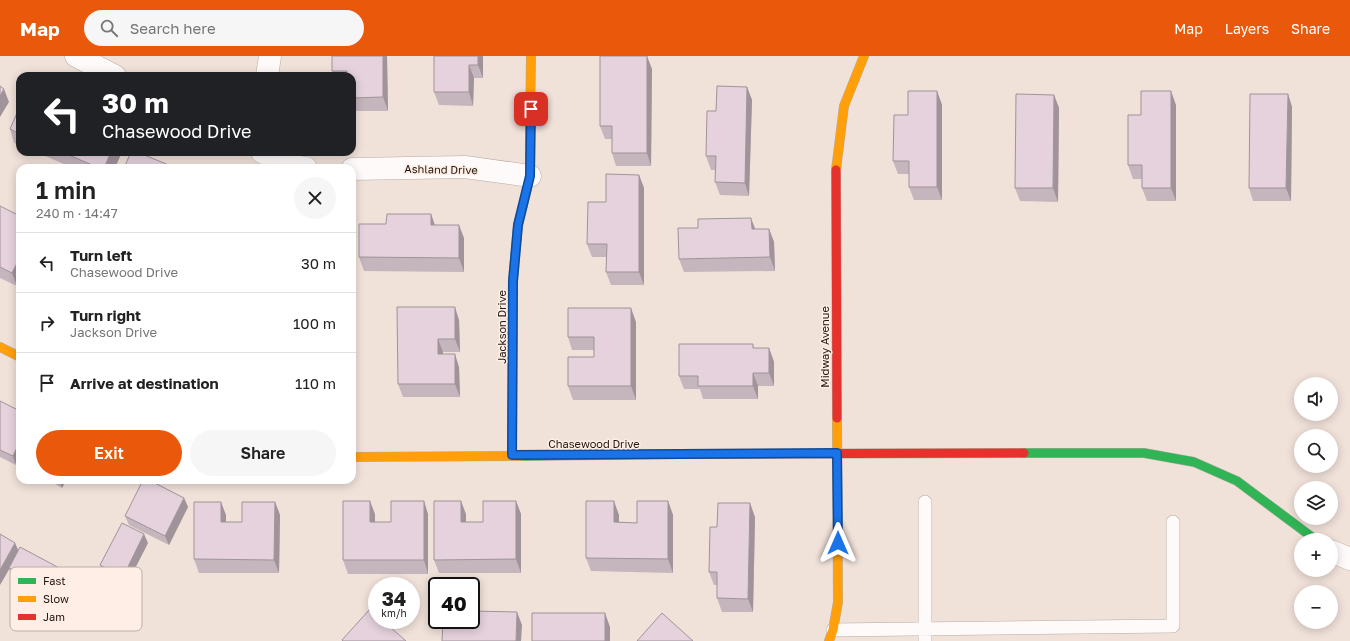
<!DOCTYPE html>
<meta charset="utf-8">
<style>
:root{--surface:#fff;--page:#f6f6f6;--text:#222;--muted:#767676;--line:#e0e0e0;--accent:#ea580c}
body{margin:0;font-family:"Golos Text",sans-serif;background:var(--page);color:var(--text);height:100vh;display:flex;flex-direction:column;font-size:15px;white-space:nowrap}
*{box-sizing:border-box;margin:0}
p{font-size:13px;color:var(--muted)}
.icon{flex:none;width:22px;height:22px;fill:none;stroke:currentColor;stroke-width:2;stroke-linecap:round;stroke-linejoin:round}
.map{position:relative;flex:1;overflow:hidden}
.details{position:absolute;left:16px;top:108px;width:340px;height:320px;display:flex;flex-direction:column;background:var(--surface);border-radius:12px;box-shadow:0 2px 10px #0003}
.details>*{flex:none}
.top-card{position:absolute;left:16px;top:16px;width:340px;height:84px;border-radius:12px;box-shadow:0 2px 10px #0003;background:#202124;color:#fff;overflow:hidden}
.tools{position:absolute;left:1294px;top:321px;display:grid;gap:8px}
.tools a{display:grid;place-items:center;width:44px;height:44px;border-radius:50%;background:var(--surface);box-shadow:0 2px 10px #0003;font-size:20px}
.speed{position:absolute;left:368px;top:521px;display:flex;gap:8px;font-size:20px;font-weight:700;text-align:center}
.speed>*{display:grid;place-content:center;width:52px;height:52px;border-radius:50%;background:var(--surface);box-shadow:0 2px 10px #0003;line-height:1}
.speed small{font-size:10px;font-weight:400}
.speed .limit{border:2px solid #111;border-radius:6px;background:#fff;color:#111}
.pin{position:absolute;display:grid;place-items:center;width:34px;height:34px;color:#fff;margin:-17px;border-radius:8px;box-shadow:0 2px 6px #0006}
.me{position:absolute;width:44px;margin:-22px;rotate:0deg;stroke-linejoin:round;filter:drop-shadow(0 0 3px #0008)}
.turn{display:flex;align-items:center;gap:14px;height:84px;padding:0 20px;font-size:18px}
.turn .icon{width:52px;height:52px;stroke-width:2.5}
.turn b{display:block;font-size:28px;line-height:34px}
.round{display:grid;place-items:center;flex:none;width:42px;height:42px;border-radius:21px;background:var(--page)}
.summary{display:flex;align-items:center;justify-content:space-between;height:68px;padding:0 20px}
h1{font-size:24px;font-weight:600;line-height:30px}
.cta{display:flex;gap:8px;margin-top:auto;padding:8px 20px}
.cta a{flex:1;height:46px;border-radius:24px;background:var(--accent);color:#fff;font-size:16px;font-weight:600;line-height:46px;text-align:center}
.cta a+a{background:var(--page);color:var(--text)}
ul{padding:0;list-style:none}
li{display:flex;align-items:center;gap:12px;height:60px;padding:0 20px;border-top:1px solid var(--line)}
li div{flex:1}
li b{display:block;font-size:15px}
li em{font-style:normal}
header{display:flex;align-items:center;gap:24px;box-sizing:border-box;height:56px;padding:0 20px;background:var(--accent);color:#fff}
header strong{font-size:19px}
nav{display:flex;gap:22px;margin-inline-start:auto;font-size:14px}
.search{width:280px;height:36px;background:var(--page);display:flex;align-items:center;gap:10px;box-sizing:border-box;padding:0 14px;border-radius:22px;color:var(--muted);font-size:15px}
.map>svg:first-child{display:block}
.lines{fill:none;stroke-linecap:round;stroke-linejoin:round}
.lane-casing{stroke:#b7aca5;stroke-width:14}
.street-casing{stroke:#b7aca5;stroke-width:23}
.fast-casing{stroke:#b7aca5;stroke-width:10}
.slow-casing{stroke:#b7aca5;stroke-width:10}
.jam-casing{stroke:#b7aca5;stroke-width:10}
.lane{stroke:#fdfaf9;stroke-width:13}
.street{stroke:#fdfaf9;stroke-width:22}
.fast{stroke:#30b455;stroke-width:9}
.slow{stroke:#ff9f0a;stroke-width:9}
.jam{stroke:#e5322d;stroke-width:9}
.wall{fill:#c5b5bd}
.shaded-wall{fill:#a0939a}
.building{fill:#e5d2dc;stroke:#a0939a}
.route-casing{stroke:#114b97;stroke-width:10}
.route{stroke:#1a73e8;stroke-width:7}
.labels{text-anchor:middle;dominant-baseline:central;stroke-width:3;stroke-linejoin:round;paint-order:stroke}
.street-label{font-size:11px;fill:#211812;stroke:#ffeee5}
.key{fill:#ffeee5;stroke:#bcaea6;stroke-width:1}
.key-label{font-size:11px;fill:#211812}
</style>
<header>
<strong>Map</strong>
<div class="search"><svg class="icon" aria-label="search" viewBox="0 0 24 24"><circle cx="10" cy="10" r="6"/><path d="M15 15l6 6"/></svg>Search here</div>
<nav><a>Map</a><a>Layers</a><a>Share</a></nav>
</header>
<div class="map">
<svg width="1350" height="585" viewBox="0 0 1350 585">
<rect width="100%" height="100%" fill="#f0e1d9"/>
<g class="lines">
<!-- lane casing -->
<g class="lane-casing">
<path id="lane" d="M925,446V585
M833,574L1173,570V466"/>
</g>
<!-- street casing -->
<g class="street-casing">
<path id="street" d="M76,0L115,20
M267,20L270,0
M262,96L286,109L306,112
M352,113L465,111L530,120
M1331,495L1350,503"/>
</g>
<!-- fast casing -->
<g class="fast-casing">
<path id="fast" d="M1024,397H1144L1194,406L1237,425L1316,484
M512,399L513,225L518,169L530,120V71
M522,400L679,398"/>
</g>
<!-- slow casing -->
<g class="slow-casing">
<path id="slow" d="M530,71L531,0
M836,114L844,50L864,0
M0,291L20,301
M352,401L522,400
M829,585L833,574L838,546L837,362"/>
</g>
<!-- jam casing -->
<g class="jam-casing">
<path id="jam" d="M836,114L837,362
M679,398L1024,397"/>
</g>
<!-- lane -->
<use href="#lane" class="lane"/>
<!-- street -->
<use href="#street" class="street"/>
<!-- fast -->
<use href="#fast" class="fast"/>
<!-- slow -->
<use href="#slow" class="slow"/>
<!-- jam -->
<use href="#jam" class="jam"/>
</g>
<!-- wall -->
<path class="wall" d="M332,0H387L388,55H352V20H334L332,15Z
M434,0H483V22H474L473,50L439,49L434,36Z
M652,13L651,110H616L612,97V83H605L600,70Z
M747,31L752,44L749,140L720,139L715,126V114H711L706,100L716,55Z
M937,35L942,49V144H914L909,131V118H898L893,105L908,59Z
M1288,38L1292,51L1291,145H1253L1249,132Z
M1054,39L1059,52L1058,146L1020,145L1015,132Z
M1176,49V145H1147L1142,132V123H1133L1128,109L1141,59Z
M20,50V89L14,87L10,73Z
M36,96H120L121,98L115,112H73Z
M639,119L644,132V229H611L606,216V201H592L587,188Z
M0,150L17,230L0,222Z
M431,158L434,169L464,182V216L364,215L359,201L386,168Z
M755,173H769L774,186L775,215L684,216L679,203Z
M397,251L459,264L460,296H443V298L459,311L460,341H403L398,328Z
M636,266V344H573L568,330L594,301V294H572L568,281Z
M753,288L754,292H769L774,306V330H758V343H703L700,333H684L679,320Z
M0,345L16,409L0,401Z
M48,424H66L62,432Z
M184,442L188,451L169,489L129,469L125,460Z
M516,445L521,458V517H439L434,504L466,458V466H483Z
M668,445L673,459V517L591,515L586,502L619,459V466L637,467Z
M275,446L280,459L279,517H199L194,503L226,459V466H242Z
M375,458V466H391L428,458V518H348L343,504Z
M755,461L753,556H722L717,542V529H714L709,516L717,471Z
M15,487L18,495L67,523L56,544L13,522L9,513L0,529Z
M148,487L126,530L104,519L100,509Z"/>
<!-- shaded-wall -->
<path class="shaded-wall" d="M383,0H387L388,55L383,41Z
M478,0H483V22L478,9Z
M647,0L652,13L651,110L647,97Z
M469,9L474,22L473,50L469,36Z
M747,31L752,44L749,140L745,127Z
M4,33L9,46L0,61V40Z
M937,35L942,49V144L937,131Z
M1171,35L1176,49V145L1171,132Z
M1288,38L1292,51L1291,145L1286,132Z
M1054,39L1059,52L1058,146L1053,132Z
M111,96H120L121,98L115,112H104Z
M639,119L644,132V229L639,216Z
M431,158L436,172L431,169Z
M751,162L756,175L752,173Z
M459,169L464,182V216L459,202Z
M769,173L774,186L775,215L770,201Z
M20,201V224L17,230L12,217Z
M455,251L459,264L460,296L455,283Z
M631,252L636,266V344L631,330Z
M438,283L443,296V311L438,298Z
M769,292L774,306V330L769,317Z
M455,298L459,311L460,341L455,328Z
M753,317L758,330V343L753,330Z
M20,385V402L16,409L13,400Z
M59,424H66L62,432Z
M184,442L188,451L169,489L165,480Z
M370,445L375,458V480L370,466Z
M424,445L428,458V518L424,504Z
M461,445L466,458V480L461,466Z
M516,445L521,458V517L516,503Z
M614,445L619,459V480L614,466Z
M668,445L673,459V517L668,503Z
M221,446L226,459V480L221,466Z
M275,446L280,459L279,517L274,504Z
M750,447L755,461L753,556L748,543Z
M144,478L148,487L126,530L123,521Z
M15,487L19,496L0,529V514Z
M63,514L67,523L56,544L52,535Z
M517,556L522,569L521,585H516Z
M605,557L610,571V585H605Z"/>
<!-- building -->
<path class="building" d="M332,0H383V41L352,42V20H347V15H332Z
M434,0H478V9H469V36H434Z
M600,0H647V97H612V70H600Z
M0,30L4,33L0,40Z
M717,30L747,31L745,127L715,126L716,100H706L707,55H716Z
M908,35H937V131H909V105H893L894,59H908Z
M1141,35H1171V132H1142V109H1128V59H1141Z
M1016,38L1054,39L1053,132H1015Z
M1250,38H1288L1286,132H1249Z
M20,50V78L10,73Z
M62,96H111L104,112H99Z
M131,96H137L176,112H124Z
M606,118L639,119V216H606L607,188H587L588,146H606Z
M0,150L20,160V186L19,188H20V201L12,217L0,211Z
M387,158H431V169H459V202L359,201V168H386Z
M751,162L752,173H769L770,201L679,203L678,172H698V163Z
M397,251H455V283H438V298H455V328H398Z
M568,252H631V330H568V301H594V281H568Z
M679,288H753V292H769V317H753V330H698V320H679Z
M0,345L20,355V385L13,400L0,394Z
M143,424H149L184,442L165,480L125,460Z
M343,445H370V466H391V445H424V504H343Z
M434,445H461V466H483V445H516V503L434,504Z
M586,445H614V466L637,467V445H668V503L586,502Z
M194,446H221V466H242V446H275L274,504L194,503Z
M718,447H750L748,543L717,542V516H709L710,471H717Z
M122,467L144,478L123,521L100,509Z
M0,478L15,487L0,514Z
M20,491L63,514L52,535L9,512Z
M370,553L377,560V564H382L406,585H343L342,584Z
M471,555L517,556L516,585H442L443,564H471Z
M532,557H605V585H532Z
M662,557L693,585H637Z"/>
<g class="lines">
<!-- route casing -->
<g class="route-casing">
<path id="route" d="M531,53L530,120L518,169L513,225L512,399L837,397L838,487"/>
</g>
<!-- route -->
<use href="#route" class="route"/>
</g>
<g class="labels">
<!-- street labels -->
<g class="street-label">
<text transform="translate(441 113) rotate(1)">Ashland Drive</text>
<text transform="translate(501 271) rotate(-90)">Jackson Drive</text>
<text transform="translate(824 291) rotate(-90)">Midway Avenue</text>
<text x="594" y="387">Chasewood Drive</text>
</g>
</g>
<!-- legend -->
<rect x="10" y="511" width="132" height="64" rx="6" class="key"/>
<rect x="18" y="522" width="18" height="6" fill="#30b455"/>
<rect x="18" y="540" width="18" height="6" fill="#ff9f0a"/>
<rect x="18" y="558" width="18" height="6" fill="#e5322d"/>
<g class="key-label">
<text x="43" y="529">Fast</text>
<text x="43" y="547">Slow</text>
<text x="43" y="565">Jam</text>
</g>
</svg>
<div class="tools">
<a><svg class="icon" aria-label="sound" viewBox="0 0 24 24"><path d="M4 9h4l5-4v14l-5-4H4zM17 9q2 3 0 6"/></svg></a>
<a><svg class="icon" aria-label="search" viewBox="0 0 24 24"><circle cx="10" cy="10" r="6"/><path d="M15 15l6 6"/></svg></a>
<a><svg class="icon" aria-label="layers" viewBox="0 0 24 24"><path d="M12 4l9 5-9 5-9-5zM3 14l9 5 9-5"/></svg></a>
<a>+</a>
<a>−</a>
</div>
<div class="speed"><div>34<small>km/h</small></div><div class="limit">40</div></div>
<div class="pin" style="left:531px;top:53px;background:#d93025"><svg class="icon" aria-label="arrive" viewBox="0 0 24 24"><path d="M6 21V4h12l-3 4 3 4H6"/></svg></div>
<svg class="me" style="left:838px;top:487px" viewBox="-20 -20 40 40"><path d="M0-17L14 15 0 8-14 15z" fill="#1a73e8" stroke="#fff" stroke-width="4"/></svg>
<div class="top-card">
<div class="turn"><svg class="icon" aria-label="left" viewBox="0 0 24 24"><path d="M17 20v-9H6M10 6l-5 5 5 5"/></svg><div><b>30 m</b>Chasewood Drive</div></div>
</div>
<section class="details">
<div class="summary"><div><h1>1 min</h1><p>240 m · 14:47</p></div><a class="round"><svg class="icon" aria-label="close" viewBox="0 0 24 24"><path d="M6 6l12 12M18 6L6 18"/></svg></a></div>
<ul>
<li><svg class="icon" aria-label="left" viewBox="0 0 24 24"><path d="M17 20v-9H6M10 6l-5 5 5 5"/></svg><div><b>Turn left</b><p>Chasewood Drive</p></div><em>30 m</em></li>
<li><svg class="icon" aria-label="right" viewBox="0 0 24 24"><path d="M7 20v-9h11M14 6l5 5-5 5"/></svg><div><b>Turn right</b><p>Jackson Drive</p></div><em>100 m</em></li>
<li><svg class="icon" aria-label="arrive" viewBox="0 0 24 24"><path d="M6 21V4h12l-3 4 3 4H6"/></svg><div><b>Arrive at destination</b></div><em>110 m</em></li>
</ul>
<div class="cta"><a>Exit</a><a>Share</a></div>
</section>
</div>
